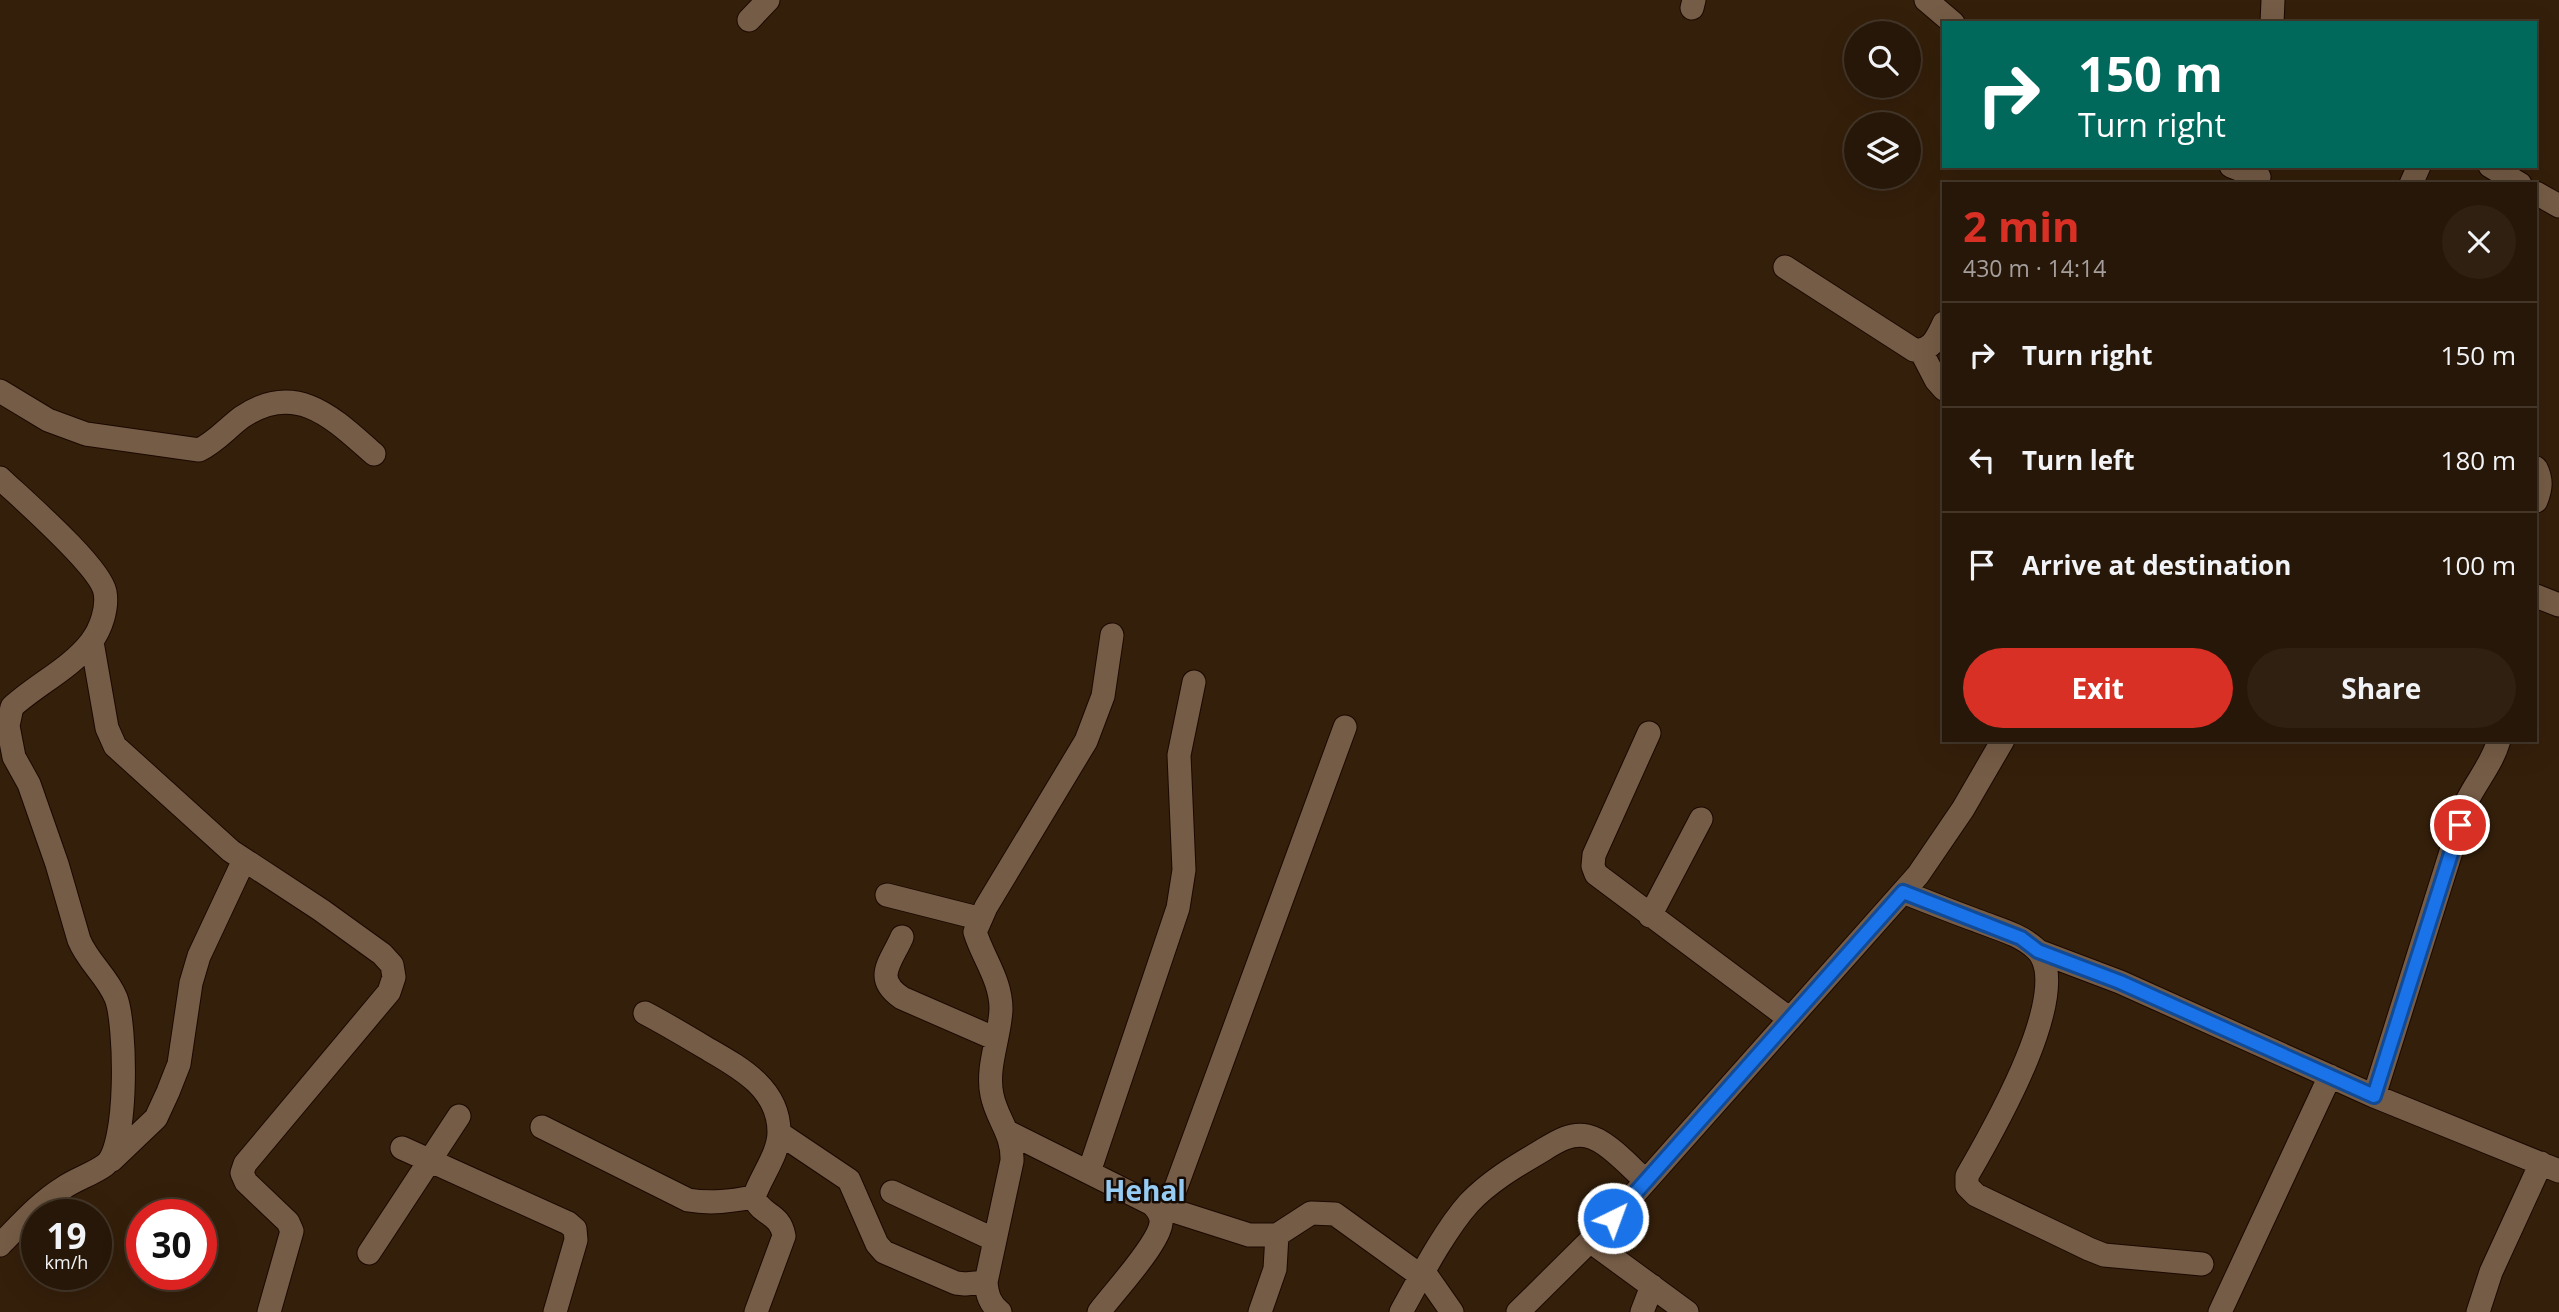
<!DOCTYPE html>
<meta charset="utf-8">
<style>
:root{--surface:#271708;--page:#2f2012;--text:#f1f3f6;--muted:#a49f9c;--line:#433629;--accent:#d93025}
body{margin:0;font-family:"Open Sans",sans-serif;background:var(--page);color:var(--text);height:100vh;display:flex;flex-direction:column;font-size:26px;white-space:nowrap}
*{box-sizing:border-box;margin:0}
p{font-size:23px;color:var(--muted)}
.icon{flex:none;width:38px;height:38px;fill:none;stroke:currentColor;stroke-width:2;stroke-linecap:round;stroke-linejoin:round}
.map{position:relative;flex:1;overflow:hidden}
.drawer{position:absolute;left:1942px;top:182px;width:595px;height:560px;display:flex;flex-direction:column;background:var(--surface);border-radius:0px;box-shadow:0 7px 28px #0002,0 0 0 2px var(--line)}
.drawer>*{flex:none}
.guide{position:absolute;left:1942px;top:21px;width:595px;height:147px;border-radius:0px;box-shadow:0 7px 28px #0002,0 0 0 2px var(--line);background:#00695c;color:#fff;overflow:hidden}
.controls{position:absolute;left:1844px;top:21px;display:grid;gap:14px}
.controls a{display:grid;place-items:center;width:77px;height:77px;border-radius:50%;background:var(--surface);box-shadow:0 7px 28px #0002,0 0 0 2px var(--line);font-size:35px}
.speed{position:absolute;left:21px;top:1199px;display:flex;gap:14px;font-size:35px;font-weight:700;text-align:center}
.speed>*{display:grid;place-content:center;width:91px;height:91px;border-radius:50%;background:var(--surface);box-shadow:0 7px 28px #0002,0 0 0 2px var(--line);line-height:1}
.speed small{font-size:18px;font-weight:400}
.speed .limit{border:10px solid #d22;background:#fff;color:#111}
.pin{position:absolute;display:grid;place-items:center;width:60px;height:60px;color:#fff;margin:-30px;border:4px solid #fff;border-radius:50%;box-shadow:0 2px 7px #0007}
.me{position:absolute;width:77px;margin:-38px;rotate:42deg;stroke-linejoin:round;filter:drop-shadow(0 0 5px #0008)}
.turn{display:flex;align-items:center;gap:24px;height:147px;padding:0 21px;font-size:32px}
.turn .icon{width:91px;height:91px;stroke-width:2.5}
.turn b{display:block;font-size:49px;line-height:60px}
.round{display:grid;place-items:center;flex:none;width:74px;height:74px;border-radius:37px;background:var(--page)}
.summary{display:flex;align-items:center;justify-content:space-between;height:119px;padding:0 21px}
h1{font-size:42px;font-weight:700;line-height:52px;color:var(--accent)}
.button{display:flex;gap:14px;margin-top:auto;padding:14px 21px}
.button a{flex:1;height:80px;border-radius:42px;background:var(--accent);color:#fff;font-size:28px;font-weight:700;line-height:80px;text-align:center}
.button a+a{background:var(--page);color:var(--text)}
ul{padding:0;list-style:none}
li{display:flex;align-items:center;gap:21px;height:105px;padding:0 21px;border-top:2px solid var(--line)}
li div{flex:1}
li b{display:block;font-size:26px}
li em{font-style:normal}
.map>svg:first-child{display:block}
.lines{fill:none;stroke-linecap:round;stroke-linejoin:round}
.street-casing{stroke:#1b0800;stroke-width:25}
.street{stroke:#755c46;stroke-width:23}
.route-casing{stroke:#114b97;stroke-width:18}
.route{stroke:#1a73e8;stroke-width:12}
.labels{text-anchor:middle;dominant-baseline:central;stroke-width:5;stroke-linejoin:round;paint-order:stroke}
.district-label{font-size:28px;font-weight:bold;fill:#96cbf4;stroke:#150b04}
</style>
<div class="map">
<svg width="2559" height="1312" viewBox="0 0 2559 1312">
<rect width="100%" height="100%" fill="#341f0a"/>
<g class="lines">
<!-- street casing -->
<g class="street-casing">
<path id="street" d="M1926,0L1953,23
M1692,8L1694,0
M749,20L768,0
M2272,23L2273,0
M2231,166L2259,177
M2490,166L2520,184
M2411,184L2419,166
M2536,193L2559,206
M1785,267L1914,350C1932,352 1937,337 1944,323
M1921,351L1936,380L1944,389
M0,391L48,420L86,434L199,450C216,442 227,428 242,417C297,380 334,419 374,454
M2536,468C2542,480 2541,489 2536,501
M0,478C22,499 100,566 105,592C108,608 101,629 91,642C70,669 37,684 12,707L8,726L14,757L29,784L57,864L79,940C88,962 107,976 116,998C126,1024 129,1147 105,1165C93,1174 76,1179 63,1188C39,1203 20,1225 0,1245
M2536,596L2559,605
M92,642L107,728L115,746L231,851L321,910L382,954L392,965L394,977L389,992L245,1164L242,1173L246,1182L288,1222L292,1231L269,1312
M1649,733L1594,855L1593,866L1596,874L1790,1019
M1903,892C1928,902 1953,912 1978,921C1998,929 2020,934 2036,949C2077,988 1990,1136 1967,1176V1186L1976,1195L2089,1249L2104,1255L2202,1264
M887,895L970,916L979,920
M1650,916L1701,819
M902,937C890,964 873,978 902,998L996,1039
M2038,951L2120,982L2374,1096L2559,1171
M645,1013C666,1024 686,1036 706,1048C739,1067 779,1088 779,1132C779,1154 761,1176 754,1197C761,1216 780,1212 784,1236L756,1312
M2374,1096L2467,801C2478,779 2492,764 2499,740
M542,1127L688,1200C711,1204 731,1201 754,1197
M1008,1132L1152,1204C1157,1209 1162,1215 1161,1223C1159,1244 1113,1293 1099,1312
M779,1133L849,1180L877,1244L884,1252L956,1283L965,1284L986,1282
M402,1148L568,1223L575,1229L576,1240L555,1312
M112,1160L156,1118L168,1092L179,1064L191,983L199,956L244,860
M1089,1172L1178,908L1184,870L1179,755L1194,682
M892,1192L995,1240
M1152,1204L1249,1235H1277L1311,1213L1335,1214L1421,1276
M1168,1209L1345,727
M1590,1241L1687,1312
M369,1253L459,1116
M1424,1272L1452,1312
M1000,1312C990,1304 987,1295 986,1282L1012,1161C1013,1133 997,1120 992,1095C986,1067 1000,1037 1001,1009C1001,980 983,958 975,932L986,907L1086,741L1103,696L1112,635
M1260,1312L1275,1269L1277,1235
M1401,1312C1420,1278 1444,1231 1469,1203C1489,1182 1514,1167 1538,1153C1553,1144 1569,1132 1587,1136C1607,1140 1631,1168 1646,1181
M1518,1312L1613,1218L1918,875L1963,809L2003,740
M1642,1312L1652,1286
M2220,1312L2330,1076
M2478,1312L2491,1272L2541,1163"/>
</g>
<!-- street -->
<use href="#street" class="street"/>
</g>
<g class="lines">
<!-- route casing -->
<g class="route-casing">
<path id="route" d="M1613,1218L1903,892L2021,938L2038,951L2120,982L2374,1096L2460,825"/>
</g>
<!-- route -->
<use href="#route" class="route"/>
</g>
<g class="labels">
<!-- district labels -->
<g class="district-label">
<text x="1145" y="1190">Hehal</text>
</g>
</g>
</svg>
<div class="controls">
<a><svg class="icon" aria-label="search" viewBox="0 0 24 24"><circle cx="10" cy="10" r="6"/><path d="M15 15l6 6"/></svg></a>
<a><svg class="icon" aria-label="layers" viewBox="0 0 24 24"><path d="M12 4l9 5-9 5-9-5zM3 14l9 5 9-5"/></svg></a>
</div>
<div class="speed"><div>19<small>km/h</small></div><div class="limit">30</div></div>
<div class="pin" style="left:2460px;top:825px;background:#d93025"><svg class="icon" aria-label="arrive" viewBox="0 0 24 24"><path d="M6 21V4h12l-3 4 3 4H6"/></svg></div>
<svg class="me" style="left:1613px;top:1218px" viewBox="-20 -20 40 40"><circle r="17" fill="#1a73e8" stroke="#fff" stroke-width="3"/><path d="M0-11L8 9 0 5-8 9z" fill="#fff"/></svg>
<div class="guide">
<div class="turn"><svg class="icon" aria-label="right" viewBox="0 0 24 24"><path d="M7 20v-9h11M14 6l5 5-5 5"/></svg><div><b>150 m</b>Turn right</div></div>
</div>
<section class="drawer">
<div class="summary"><div><h1>2 min</h1><p>430 m · 14:14</p></div><a class="round"><svg class="icon" aria-label="close" viewBox="0 0 24 24"><path d="M6 6l12 12M18 6L6 18"/></svg></a></div>
<ul>
<li><svg class="icon" aria-label="right" viewBox="0 0 24 24"><path d="M7 20v-9h11M14 6l5 5-5 5"/></svg><div><b>Turn right</b></div><em>150 m</em></li>
<li><svg class="icon" aria-label="left" viewBox="0 0 24 24"><path d="M17 20v-9H6M10 6l-5 5 5 5"/></svg><div><b>Turn left</b></div><em>180 m</em></li>
<li><svg class="icon" aria-label="arrive" viewBox="0 0 24 24"><path d="M6 21V4h12l-3 4 3 4H6"/></svg><div><b>Arrive at destination</b></div><em>100 m</em></li>
</ul>
<div class="button"><a>Exit</a><a>Share</a></div>
</section>
</div>
